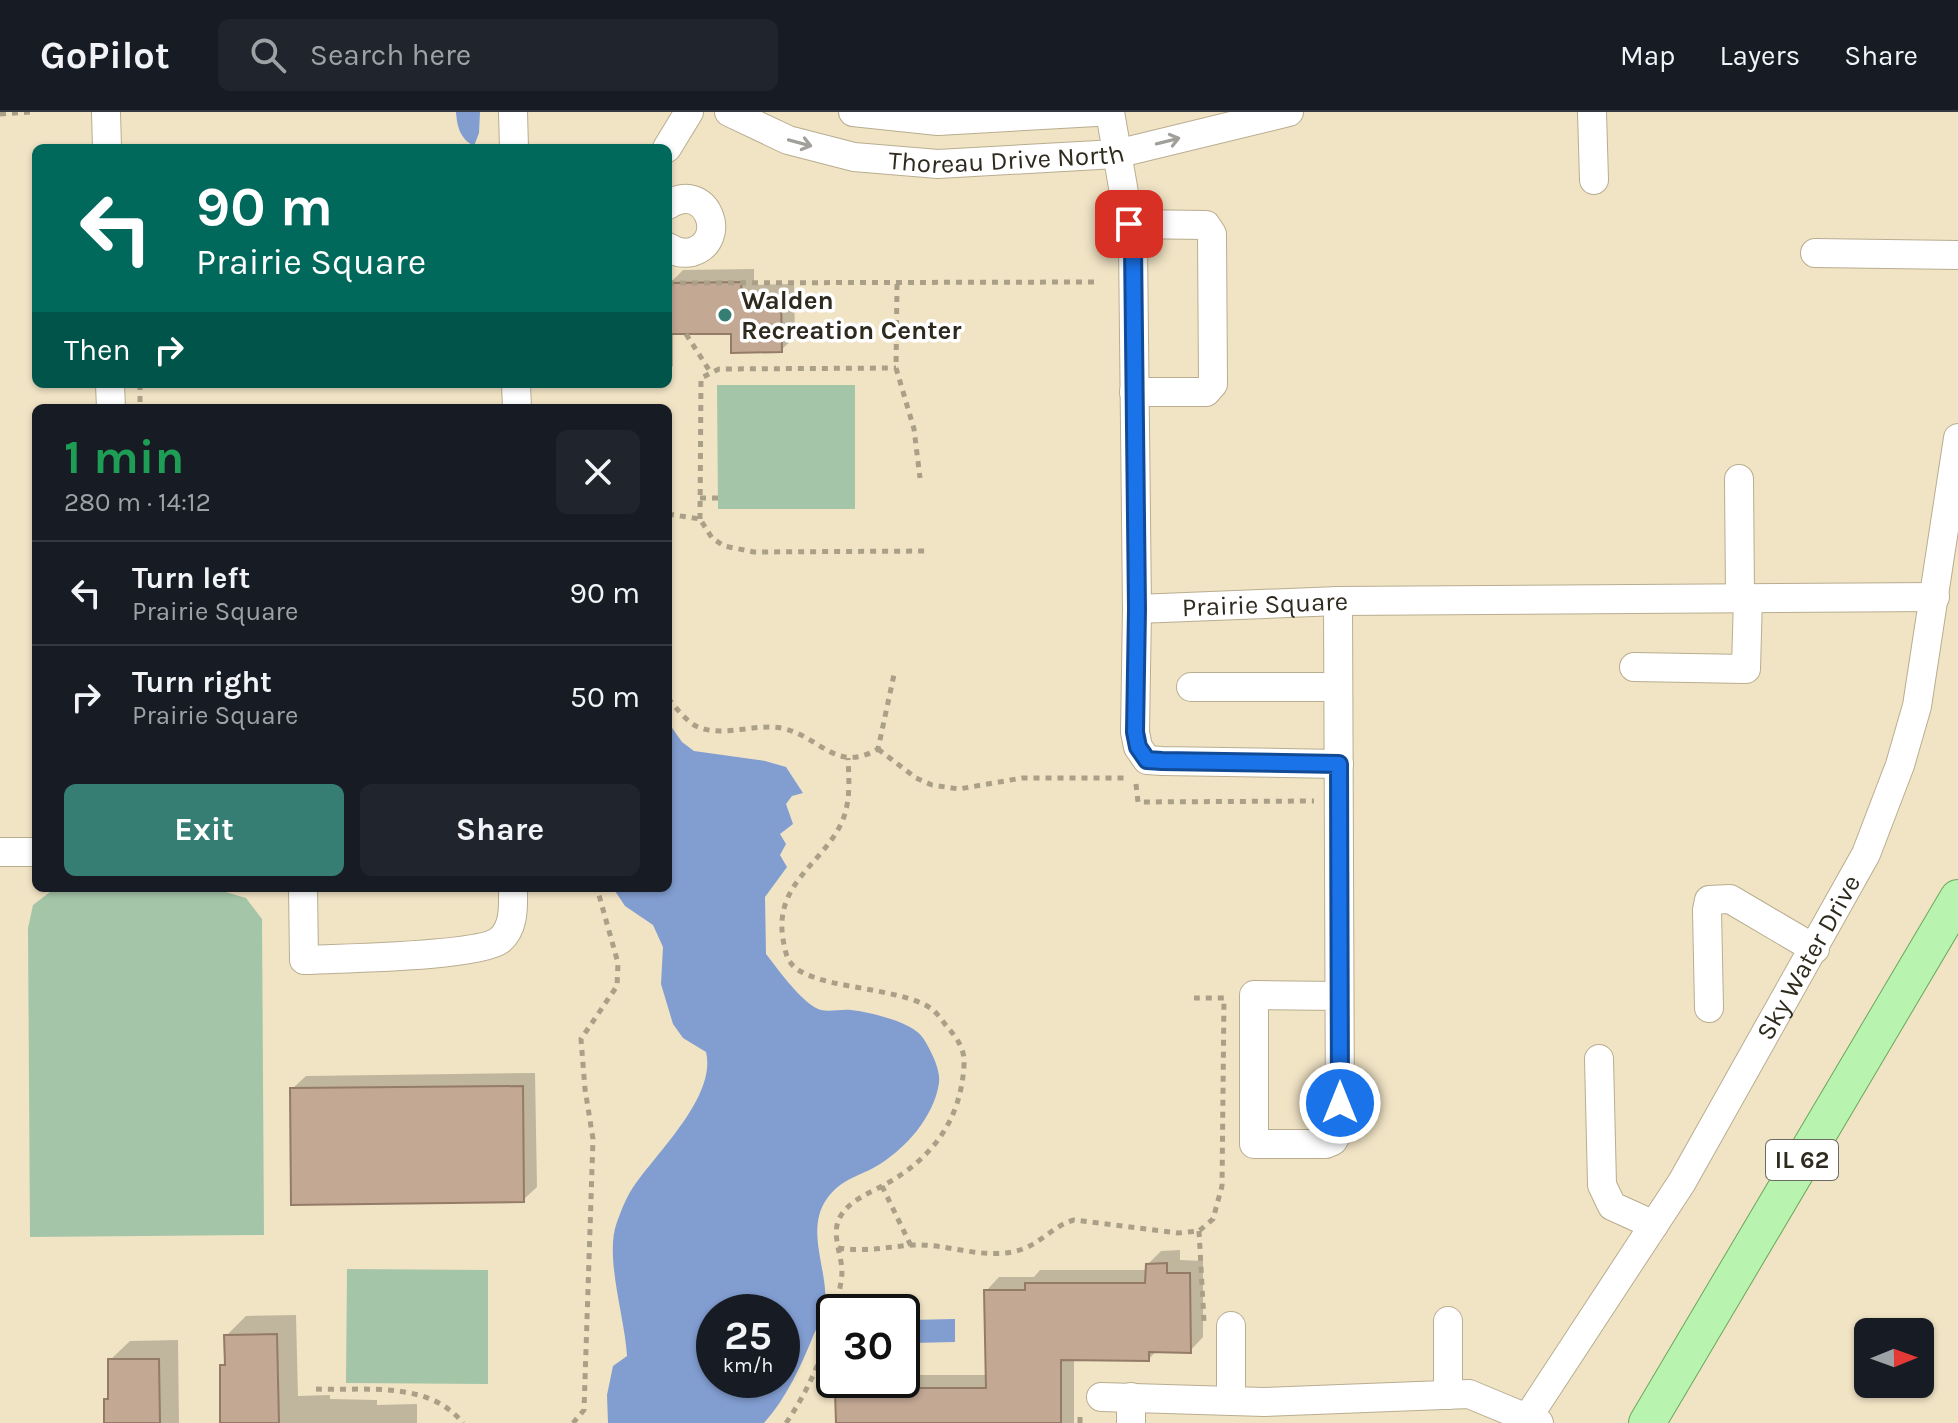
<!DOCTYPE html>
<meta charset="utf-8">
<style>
:root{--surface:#171b24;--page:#20242c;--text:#f1f3f6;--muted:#9ea1a6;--line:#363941;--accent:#367d74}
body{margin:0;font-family:Karla,sans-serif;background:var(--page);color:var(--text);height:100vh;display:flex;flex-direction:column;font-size:30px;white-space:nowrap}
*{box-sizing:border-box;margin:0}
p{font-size:26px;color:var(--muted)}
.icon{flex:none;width:44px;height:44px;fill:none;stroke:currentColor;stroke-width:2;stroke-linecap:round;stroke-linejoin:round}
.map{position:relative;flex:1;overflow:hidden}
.sheet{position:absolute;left:32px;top:292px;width:640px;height:488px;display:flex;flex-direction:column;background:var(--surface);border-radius:12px;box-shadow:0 2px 6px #0004}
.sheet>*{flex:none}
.hud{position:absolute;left:32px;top:32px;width:640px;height:244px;border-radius:12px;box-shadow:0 2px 6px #0004;background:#00695c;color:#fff;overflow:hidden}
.needle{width:52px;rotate:89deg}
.tools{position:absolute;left:1854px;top:1206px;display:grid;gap:16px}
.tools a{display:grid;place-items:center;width:80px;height:80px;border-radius:12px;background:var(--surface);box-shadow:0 2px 6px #0004;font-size:40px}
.speed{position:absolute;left:696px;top:1182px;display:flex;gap:16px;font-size:40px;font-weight:700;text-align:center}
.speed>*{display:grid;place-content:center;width:104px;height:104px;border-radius:50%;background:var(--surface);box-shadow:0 2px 6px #0004;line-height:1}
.speed small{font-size:20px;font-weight:400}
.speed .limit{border:4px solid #111;border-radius:12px;background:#fff;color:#111}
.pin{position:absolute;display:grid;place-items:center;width:68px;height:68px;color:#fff;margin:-34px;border-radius:16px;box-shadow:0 4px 12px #0006}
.me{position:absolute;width:88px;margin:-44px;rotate:0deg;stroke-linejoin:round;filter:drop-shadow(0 0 6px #0008)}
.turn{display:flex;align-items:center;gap:28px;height:168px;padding:0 32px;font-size:36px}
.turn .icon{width:104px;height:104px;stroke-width:2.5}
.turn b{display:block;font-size:56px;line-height:68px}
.then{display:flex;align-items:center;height:76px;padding:0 32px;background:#0003;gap:16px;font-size:30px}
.round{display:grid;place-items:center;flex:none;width:84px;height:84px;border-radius:12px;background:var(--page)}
.summary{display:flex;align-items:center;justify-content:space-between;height:136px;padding:0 32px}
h1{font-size:48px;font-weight:700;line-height:60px;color:#1e9e55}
.action{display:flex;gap:16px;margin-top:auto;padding:16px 32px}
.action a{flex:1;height:92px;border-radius:12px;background:var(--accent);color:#fff;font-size:32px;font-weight:700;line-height:92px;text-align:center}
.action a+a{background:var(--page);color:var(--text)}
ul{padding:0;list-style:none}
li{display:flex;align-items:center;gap:24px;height:104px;padding:0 32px;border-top:2px solid var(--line)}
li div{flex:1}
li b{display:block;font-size:30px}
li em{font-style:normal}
header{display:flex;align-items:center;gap:48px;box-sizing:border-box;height:112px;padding:0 40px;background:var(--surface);border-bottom:2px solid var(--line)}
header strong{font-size:38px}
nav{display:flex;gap:44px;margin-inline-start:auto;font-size:28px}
.search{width:560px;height:72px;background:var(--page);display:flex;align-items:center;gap:20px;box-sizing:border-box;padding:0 28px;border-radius:12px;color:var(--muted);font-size:30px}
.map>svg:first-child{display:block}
.green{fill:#a4c5a8}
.water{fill:#829dd0;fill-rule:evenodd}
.shadow{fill:#0003}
.building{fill:#c3a894;stroke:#947b67;stroke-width:2}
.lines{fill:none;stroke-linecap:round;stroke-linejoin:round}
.minor-casing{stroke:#b9ad90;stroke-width:30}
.major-casing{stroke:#6ba75b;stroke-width:38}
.path{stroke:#aaa088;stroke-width:5;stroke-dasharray:6 6;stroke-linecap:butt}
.minor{stroke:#fff;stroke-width:28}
.major{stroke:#b9f3b0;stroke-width:36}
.oneway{stroke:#a19f9a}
.route-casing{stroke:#114b97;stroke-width:20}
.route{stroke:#1a73e8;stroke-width:14}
.poi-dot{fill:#367d74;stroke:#fff;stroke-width:3}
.labels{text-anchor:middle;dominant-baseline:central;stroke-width:7;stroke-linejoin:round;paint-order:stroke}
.shield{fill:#fff;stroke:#6d6a62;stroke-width:2}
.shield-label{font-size:24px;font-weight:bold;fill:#2f2a1e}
.street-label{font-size:26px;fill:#2f2a1e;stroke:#fff}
.poi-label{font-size:26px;font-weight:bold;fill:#2f2a1e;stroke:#fff;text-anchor:start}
</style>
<header>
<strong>GoPilot</strong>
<div class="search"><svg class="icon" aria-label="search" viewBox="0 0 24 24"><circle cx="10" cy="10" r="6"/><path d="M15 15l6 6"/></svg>Search here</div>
<nav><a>Map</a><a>Layers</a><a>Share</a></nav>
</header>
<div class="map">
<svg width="1958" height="1311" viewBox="0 0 1958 1311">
<rect width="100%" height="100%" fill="#f1e4c5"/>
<!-- green -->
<path class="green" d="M717,273H855V397H718Z
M222,779L246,786L262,807L264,1123L30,1125L28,816L33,793L50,780Z
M347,1157L488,1158V1272L346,1271Z"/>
<!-- water -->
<path class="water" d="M456,0H480L479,21L474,34C460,27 457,14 456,0Z
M668,610L682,630L694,639L765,649L786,655L803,681L792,684L786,692L793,712L780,722L786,732L780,743L787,755L765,785L766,842C778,857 803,893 821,898C830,900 841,897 851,898C869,900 913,910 923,926C930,937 941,957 939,971C934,1005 905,1038 875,1055C855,1066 841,1067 826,1088C805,1119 829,1160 825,1194C824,1204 818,1213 814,1222C801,1254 787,1285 764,1311H608L607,1283L613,1254L627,1244C625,1205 604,1144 617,1110C621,1099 626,1086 632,1077C655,1042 717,985 706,940L683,926L673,912L661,872L663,835L653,813L625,794L613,776H668ZM782,1200V1268H714V1200Z
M955,1207V1230L911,1231L910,1208Z"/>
<!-- shadow -->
<path class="shadow" d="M754,157V173L794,172L795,225L781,238L733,220H673V254L668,259L669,172L683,158Z
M535,961L537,1075L523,1088L292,977L306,964Z
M1180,1138V1148L1203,1149V1225L1190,1239L1157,1238L1149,1247H1074V1311H838L837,1281L851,1268H902V1263H988L986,1179L999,1165H1034L1040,1158H1147L1148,1152L1161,1139Z
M296,1203L298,1284L330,1283V1287L377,1288V1293L417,1292V1311H223L222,1253L227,1249L226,1224L246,1204Z
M178,1228L179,1311H105L106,1288L110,1284V1248L130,1229Z"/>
<!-- building -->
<path class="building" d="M741,170L742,185H781L782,240L731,241V222H668V171Z
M523,974L524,1090L291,1093L290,976Z
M1167,1151V1161H1190L1191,1241L1149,1240V1249L1061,1248V1311H836L835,1280H877V1276H986L984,1178H1025V1171H1145L1146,1152Z
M277,1222L279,1311H220V1253H225L224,1223Z
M108,1247H159L160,1311H104V1287H108Z"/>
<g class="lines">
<!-- minor casing -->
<g class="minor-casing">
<g id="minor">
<path d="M106,0L107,36"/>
<path d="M513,0L514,36"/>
<path id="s1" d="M729,0L788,28L854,45L938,52L1116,42L1289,0"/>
<path d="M853,0L938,9L1096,0"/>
<path d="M1110,0L1133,133L1137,497L1135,620L1138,635L1147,648L1162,649L1339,652"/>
<path d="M1592,0L1594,68"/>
<path d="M667,36L689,0"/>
<path d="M668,93C706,68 730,128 692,140C683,142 675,140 668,135"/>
<path d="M1129,112L1206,113L1212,122L1213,272L1206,280H1134"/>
<path d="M1815,141L1958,143"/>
<path d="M110,272L111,296"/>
<path d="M516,272L517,296"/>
<path d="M1739,367L1740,485"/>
<path d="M1338,489L1340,1017L1333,1029L1326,1032H1254V883L1339,884"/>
<path id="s2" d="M1137,497L1338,489L1935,485"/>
<path d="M1634,555L1746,557L1748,485"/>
<path d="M1191,575H1338"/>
<path d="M0,740H36"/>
<path d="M303,776L304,848C339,846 478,845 500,828C515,815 513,793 513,776"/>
<path d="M1709,896L1707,798L1709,788L1730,787L1815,837"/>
<path d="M1599,947L1602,1073L1612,1094L1654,1113"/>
<path d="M1448,1209V1283"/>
<path d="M1231,1214V1289"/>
<path d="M1101,1285L1264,1290L1469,1282L1539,1311"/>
<path d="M1131,1285V1311"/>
<path id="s3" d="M1524,1311L1682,1070L1866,742L1900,653L1917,594L1958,326"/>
</g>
</g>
<!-- major casing -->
<g class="major-casing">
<path id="major" d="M1647,1311L1958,786"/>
</g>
<!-- path -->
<path class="path" d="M0,2L30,0
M668,171L1094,170
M897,172L896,256L914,317L920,366
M686,222L711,261
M140,272V291
M700,386H718
M668,402L700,407L712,426L724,434L754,440L930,439
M700,407L701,266L719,257L896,256
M668,586C675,595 685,607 694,613C719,627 755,611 781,616C821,624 835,662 878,637L895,558
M878,637L916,666L932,673L959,677L1022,666H1127
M1136,672L1138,690L1314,689
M882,1074L911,1134
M1199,1119L1204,1210
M838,1136C865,1140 887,1135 913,1133C948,1131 991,1151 1025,1136C1043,1129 1055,1113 1074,1108L1178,1121L1199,1119L1213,1107L1222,1074L1224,886H1194
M834,1200C837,1187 842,1172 842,1158C841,1141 831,1121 840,1105C849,1089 869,1081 884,1073C932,1047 961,1008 964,953C965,938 958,927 948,916C943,910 938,902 932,897C897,873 809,878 790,850C786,845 784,833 783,827C774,772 821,753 841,712C851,691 849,668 848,646
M316,1277C365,1279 428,1268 463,1311
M573,1311L584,1298L593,1027L585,977L581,927L617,874L618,851L597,776
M786,1311C809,1278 825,1240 834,1201
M1080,1311V1300"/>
<!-- minor -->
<use href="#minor" class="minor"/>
<!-- major -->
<use href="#major" class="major"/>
</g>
<!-- one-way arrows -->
<defs><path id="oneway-shaft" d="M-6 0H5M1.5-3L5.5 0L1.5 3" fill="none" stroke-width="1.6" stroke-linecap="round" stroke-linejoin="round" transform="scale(2)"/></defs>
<g class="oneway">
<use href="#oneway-shaft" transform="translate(1168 29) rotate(-14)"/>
<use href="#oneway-shaft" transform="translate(800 31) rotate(15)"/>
</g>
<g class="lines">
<!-- route casing -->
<g class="route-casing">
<path id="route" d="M1129,112L1133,133L1137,497L1135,620L1138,635L1147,648L1162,649L1339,652L1340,991"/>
</g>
<!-- route -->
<use href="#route" class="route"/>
</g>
<!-- markers -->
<circle class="poi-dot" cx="725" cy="203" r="8"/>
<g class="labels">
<!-- shield labels -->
<rect class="shield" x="1766" y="1028" width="72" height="40" rx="6"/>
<g class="shield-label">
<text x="1802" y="1048">IL 62</text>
</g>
<!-- street labels -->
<g class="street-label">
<text stroke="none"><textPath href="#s1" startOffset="286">Thoreau Drive North</textPath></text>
<text stroke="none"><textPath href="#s2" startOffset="128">Prairie Square</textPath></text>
<text stroke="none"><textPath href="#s3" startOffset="546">Sky Water Drive</textPath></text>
</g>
<!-- poi labels -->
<g class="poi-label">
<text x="741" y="188">Walden<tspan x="741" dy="30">Recreation Center</tspan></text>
</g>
</g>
</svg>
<div class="tools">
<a><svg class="needle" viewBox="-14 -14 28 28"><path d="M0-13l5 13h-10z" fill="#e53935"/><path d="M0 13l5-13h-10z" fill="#9ea1a6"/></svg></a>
</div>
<div class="speed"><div>25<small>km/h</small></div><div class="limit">30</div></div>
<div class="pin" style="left:1129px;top:112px;background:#d93025"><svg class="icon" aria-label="arrive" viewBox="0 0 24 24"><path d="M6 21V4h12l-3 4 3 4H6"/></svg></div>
<svg class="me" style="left:1340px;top:991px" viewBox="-20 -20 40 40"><circle r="17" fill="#1a73e8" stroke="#fff" stroke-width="3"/><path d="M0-11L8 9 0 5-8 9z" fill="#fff"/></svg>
<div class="hud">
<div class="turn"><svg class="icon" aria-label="left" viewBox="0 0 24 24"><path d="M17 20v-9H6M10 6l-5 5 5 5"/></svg><div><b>90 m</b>Prairie Square</div></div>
<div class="then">Then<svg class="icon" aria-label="right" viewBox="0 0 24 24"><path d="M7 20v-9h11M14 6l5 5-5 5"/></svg></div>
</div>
<section class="sheet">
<div class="summary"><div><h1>1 min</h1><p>280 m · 14:12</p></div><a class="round"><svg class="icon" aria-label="close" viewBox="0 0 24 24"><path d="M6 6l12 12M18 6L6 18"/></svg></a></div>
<ul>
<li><svg class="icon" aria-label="left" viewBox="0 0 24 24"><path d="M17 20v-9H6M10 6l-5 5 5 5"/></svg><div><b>Turn left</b><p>Prairie Square</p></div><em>90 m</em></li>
<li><svg class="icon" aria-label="right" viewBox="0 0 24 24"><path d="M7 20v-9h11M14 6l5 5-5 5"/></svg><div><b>Turn right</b><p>Prairie Square</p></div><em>50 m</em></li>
</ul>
<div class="action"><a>Exit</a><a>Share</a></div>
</section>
</div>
